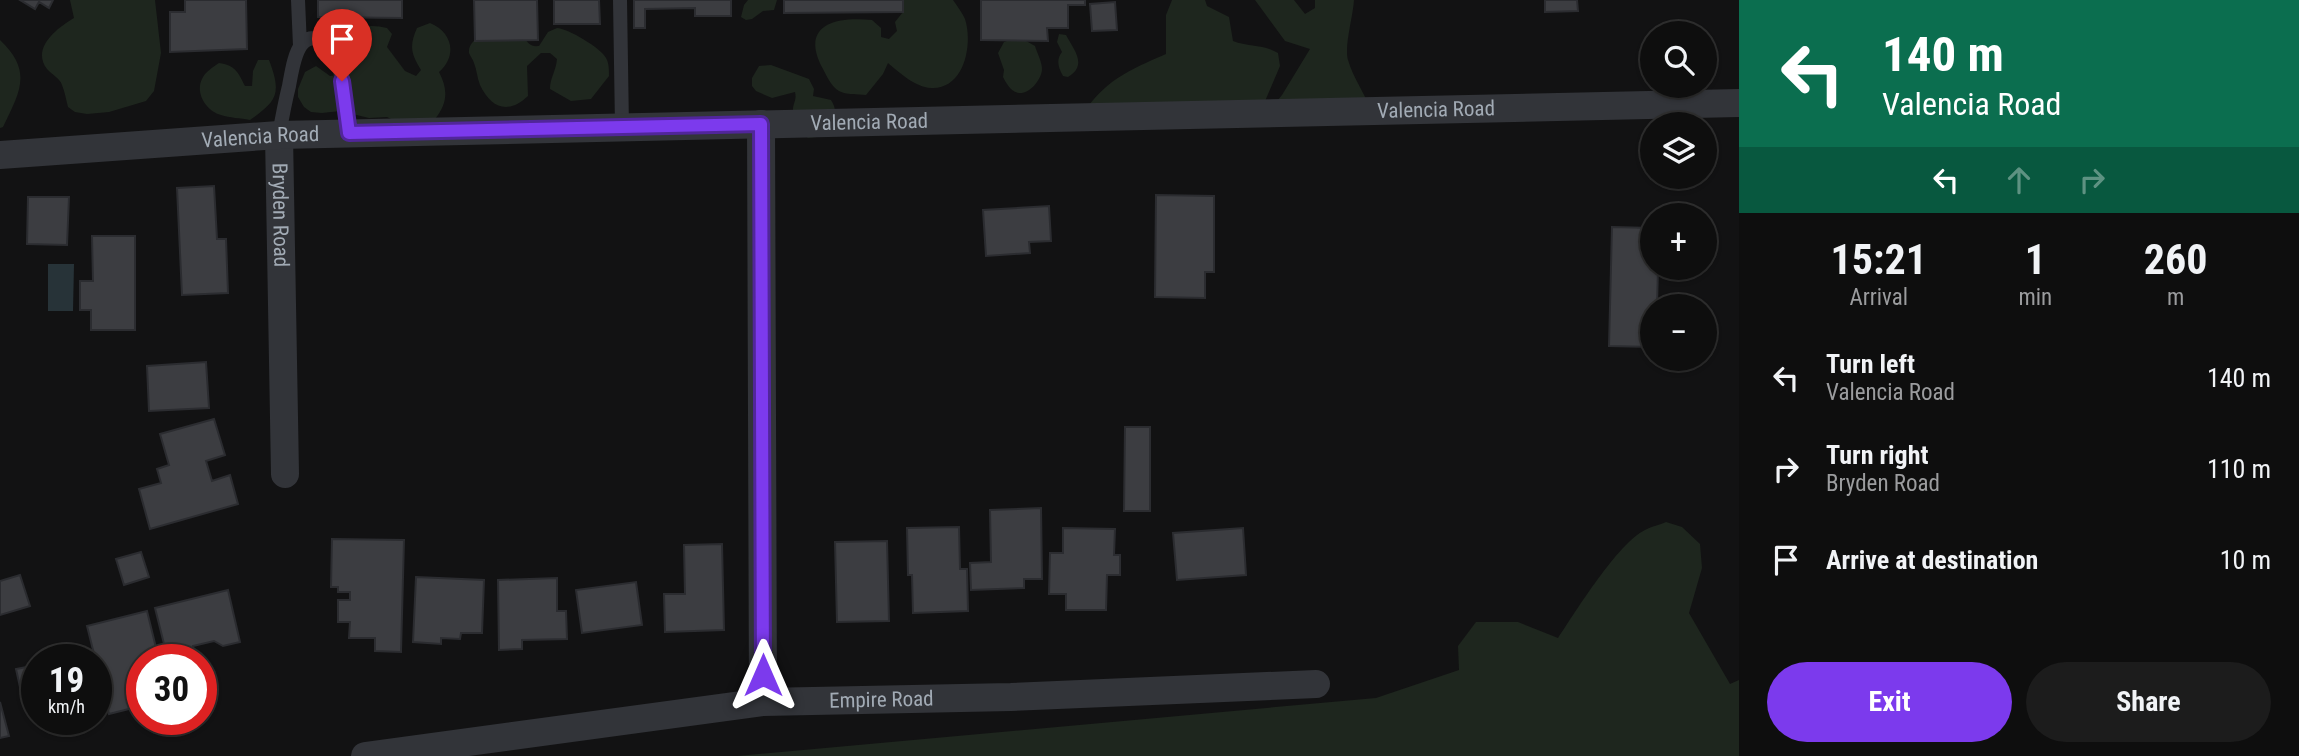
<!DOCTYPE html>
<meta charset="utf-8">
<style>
:root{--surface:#0e0e0e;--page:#1c1c1c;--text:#f1f3f6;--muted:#9b9c9e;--line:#2e2e2e;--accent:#7c3aed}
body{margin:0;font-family:"Roboto Condensed",sans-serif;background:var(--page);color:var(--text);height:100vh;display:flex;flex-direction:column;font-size:26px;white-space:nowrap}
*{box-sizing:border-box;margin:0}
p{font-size:23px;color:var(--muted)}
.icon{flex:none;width:38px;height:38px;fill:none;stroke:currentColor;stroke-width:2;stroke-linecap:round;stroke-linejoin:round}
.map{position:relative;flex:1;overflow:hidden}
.drawer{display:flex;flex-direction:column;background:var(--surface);width:560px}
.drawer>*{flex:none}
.hud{background:#0b6e4f;color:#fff;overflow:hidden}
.controls{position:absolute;left:1640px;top:21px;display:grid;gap:14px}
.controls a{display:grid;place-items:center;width:77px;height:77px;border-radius:50%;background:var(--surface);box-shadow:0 2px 5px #0004,0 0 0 2px var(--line);font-size:35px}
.speed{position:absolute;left:21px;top:644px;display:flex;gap:14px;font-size:35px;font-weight:700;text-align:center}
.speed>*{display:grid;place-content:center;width:91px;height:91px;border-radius:50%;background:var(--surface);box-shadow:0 2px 5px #0004,0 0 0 2px var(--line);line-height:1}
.speed small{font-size:18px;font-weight:400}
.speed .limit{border:10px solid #d22;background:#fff;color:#111}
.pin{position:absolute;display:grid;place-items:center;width:60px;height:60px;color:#fff;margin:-72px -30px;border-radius:50% 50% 50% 0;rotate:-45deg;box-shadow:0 0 7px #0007}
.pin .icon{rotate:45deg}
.me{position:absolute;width:77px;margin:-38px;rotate:0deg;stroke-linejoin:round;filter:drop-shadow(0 0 5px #0008)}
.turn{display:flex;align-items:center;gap:24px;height:147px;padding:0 28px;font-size:32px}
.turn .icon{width:91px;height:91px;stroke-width:2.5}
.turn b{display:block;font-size:49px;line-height:60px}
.lanes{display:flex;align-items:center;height:66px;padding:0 28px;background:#0003;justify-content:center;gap:35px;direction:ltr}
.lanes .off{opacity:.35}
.eta{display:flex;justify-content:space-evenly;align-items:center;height:119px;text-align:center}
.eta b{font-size:42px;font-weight:700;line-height:49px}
.button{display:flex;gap:14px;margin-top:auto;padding:14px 28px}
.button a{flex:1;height:80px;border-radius:42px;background:var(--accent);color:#fff;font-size:28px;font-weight:700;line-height:80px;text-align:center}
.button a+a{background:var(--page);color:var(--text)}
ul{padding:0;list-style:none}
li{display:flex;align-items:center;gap:21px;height:91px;padding:0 28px}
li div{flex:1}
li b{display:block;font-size:26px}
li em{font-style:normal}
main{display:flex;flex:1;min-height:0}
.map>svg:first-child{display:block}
.green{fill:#1e261e}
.water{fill:#273338}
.building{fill:#3c3d41;stroke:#2b2c30;stroke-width:2}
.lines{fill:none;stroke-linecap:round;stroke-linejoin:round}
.lane{stroke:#323439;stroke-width:14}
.street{stroke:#323439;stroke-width:28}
.route-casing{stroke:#51269a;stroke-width:18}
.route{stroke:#7c3aed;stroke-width:12}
.labels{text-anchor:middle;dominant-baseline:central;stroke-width:7;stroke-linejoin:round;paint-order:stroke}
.street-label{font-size:21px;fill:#a2abb5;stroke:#0d0d0e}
</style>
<main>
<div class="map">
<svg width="1739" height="756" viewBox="0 0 1739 756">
<rect width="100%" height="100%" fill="#121213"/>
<!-- green -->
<path class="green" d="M70,0H155L161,53L154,91L146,101L109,112L87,114L75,112L68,107C66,100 65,92 62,85C60,78 52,75 47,69C31,48 57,28 74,18Z
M748,0H777L774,10L763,11L752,19L746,20L741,17L744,5Z
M903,0H953C957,6 962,12 965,19C973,43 965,90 931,88C915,87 900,73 888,63L883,74L866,95C858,94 846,95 839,91C832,87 827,77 823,69C799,25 835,16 872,20L881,28V37L889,39L897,31L895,22L903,12Z
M1172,0H1205L1207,6L1229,17L1233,41C1248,47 1263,44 1278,53L1280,66L1260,113L1081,117C1103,81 1129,70 1166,54V15Z
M1255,0H1294L1305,14L1315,8V0H1354C1353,17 1344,46 1348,60C1353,78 1365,93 1371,111L1267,113L1282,95L1310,49L1285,41Z
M430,23C452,32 458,55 439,72C448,89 448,103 435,119L395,121L387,117L369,118L340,111L322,113L311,112L304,107L298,97V89L305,72L316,66L330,76L345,74L349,58L341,42L343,33C357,26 372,24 387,28L392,34L387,47L405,71L416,76L421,70C411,54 409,46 417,28Z
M557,28C567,28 601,48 606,58C609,63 609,70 609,76L591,99L571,101L550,89C550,78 556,71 557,59L550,53H541L527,66L528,96C508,115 491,108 480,85C477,78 477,70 474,63C473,59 470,56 469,53C468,45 475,39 481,35L523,36C528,43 530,47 539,46L548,32Z
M1059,34L1066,35C1074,50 1088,65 1068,77L1063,76C1058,67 1056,60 1062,52L1057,42Z
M1019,37L1035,46C1037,53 1042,62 1042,69C1042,79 1030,94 1019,93C1011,92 1006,83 1003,77L1004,70L998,53L1004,42Z
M0,40C33,71 20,92 3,127L0,128Z
M258,60H269C282,94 277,101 250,120C240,118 230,118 221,115C206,111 195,93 202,79C205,72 213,67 219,63C235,65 238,72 245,86H252L253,71Z
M771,65L809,79L814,89L813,96L831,100C840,114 832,122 826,136L808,138C799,130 793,123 793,110C793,103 797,100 795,92L772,98L756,91L752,86V78L759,66Z
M1666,522L1682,527L1700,544L1702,568L1689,613L1730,684L1739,680V756H737L1376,698L1459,670L1458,646L1476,622H1518L1558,638C1576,611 1618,543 1645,530C1652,526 1660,525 1666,522Z"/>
<!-- water -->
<path class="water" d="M48,264H74L73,311H48Z"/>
<!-- building -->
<path class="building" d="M20,0H53L49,8L39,2L35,9Z
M185,0H246L247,49L170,52V12H185Z
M318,0H402V18L318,17Z
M474,0H537L538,40L475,41Z
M554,0H599L600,24H554Z
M634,0H731V16H695V8L645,9V28H634Z
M784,0H903V12L784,13Z
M981,0H1085V5H1068V28H1047L1048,41L981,40Z
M1545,0H1577L1578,11L1545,12Z
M1115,2L1117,30L1092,31L1090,4Z
M214,186L217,239H226L228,293L182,295L177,188Z
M1156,195L1214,196V272H1205V298L1155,297Z
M28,197H69L67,245L27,244Z
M1049,206L1051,241L1029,242L1030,253L986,256L983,210Z
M1612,227L1652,228V268H1658L1657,306H1652V347L1609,346Z
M92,236H135V330H91V310H80V281H93Z
M206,362L209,408L149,411L147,366Z
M214,419L225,455L206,461L212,481L230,475L238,504L150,529L139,489L161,483L157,469L169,465L160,434Z
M1125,427H1150V511H1124Z
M1041,508L1042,579H1024V588L971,590L970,563L991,562L990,510Z
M959,527L960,569H967L968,611L913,613L912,575H908L907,528Z
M1063,528L1115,529L1114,555H1120V575H1107L1106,610H1066V594H1049L1050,553H1063Z
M1243,528L1246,575L1177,580L1173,533Z
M332,539L404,540L401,652L375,651V638H349L350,622H338V600H350V592H338V587H331Z
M887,541L889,621L837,622L835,542Z
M722,544L724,630L665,632L664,594H685L684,545Z
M141,552L149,577L124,585L116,559Z
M20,575L30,606L0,615V581Z
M416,577L484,580L482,633H461L460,639L441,638V644L413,642Z
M557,578V611H566L567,639L522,640V649L499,650L498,580Z
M636,582L642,625L582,633L576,590Z
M228,590L240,642L223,646L214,641L193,646L196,658L168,660L155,608Z
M147,611L159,660H142V687L141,682L132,684L137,707L109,714L87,626Z
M37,665V702L24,705L16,669Z
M0,702L9,736L0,738Z"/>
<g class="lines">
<!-- lane -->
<path class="lane" d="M298,0L300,46
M620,0L622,127
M279,135C282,118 285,102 289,86C294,59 298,21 335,47L338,55L349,133"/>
<!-- street -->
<g class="street">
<path d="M761,124L763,702"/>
<path id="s1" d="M279,135L285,474"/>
<path id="s2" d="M0,155L279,135L1739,103"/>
<path id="s3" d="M365,756L763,702L1011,697L1316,684"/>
</g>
</g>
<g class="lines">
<!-- route casing -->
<g class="route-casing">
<path id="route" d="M342,81L349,133L761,124L763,675"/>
</g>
<!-- route -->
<use href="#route" class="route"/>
</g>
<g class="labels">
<!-- street labels -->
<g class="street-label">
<text stroke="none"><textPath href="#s2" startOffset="1437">Valencia Road</textPath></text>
<text stroke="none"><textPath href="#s2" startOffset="870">Valencia Road</textPath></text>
<text stroke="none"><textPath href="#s2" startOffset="261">Valencia Road</textPath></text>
<text stroke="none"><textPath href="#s1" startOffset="80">Bryden Road</textPath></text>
<text stroke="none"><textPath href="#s3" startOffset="520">Empire Road</textPath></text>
</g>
</g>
</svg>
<div class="controls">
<a><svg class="icon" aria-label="search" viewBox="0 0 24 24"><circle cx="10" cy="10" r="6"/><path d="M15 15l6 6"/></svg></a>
<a><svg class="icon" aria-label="layers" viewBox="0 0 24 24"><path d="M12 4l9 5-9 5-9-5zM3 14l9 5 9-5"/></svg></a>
<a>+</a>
<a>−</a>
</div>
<div class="speed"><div>19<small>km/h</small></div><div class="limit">30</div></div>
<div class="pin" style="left:342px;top:81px;background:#d93025"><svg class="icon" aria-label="arrive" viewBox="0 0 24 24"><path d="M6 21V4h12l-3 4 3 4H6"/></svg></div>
<svg class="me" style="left:763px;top:675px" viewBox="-20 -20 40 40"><path d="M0-17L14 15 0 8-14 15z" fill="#7c3aed" stroke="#fff" stroke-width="4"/></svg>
</div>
<section class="drawer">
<div class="hud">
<div class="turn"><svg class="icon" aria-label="left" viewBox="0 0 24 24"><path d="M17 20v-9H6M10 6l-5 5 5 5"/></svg><div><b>140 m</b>Valencia Road</div></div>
<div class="lanes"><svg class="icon" aria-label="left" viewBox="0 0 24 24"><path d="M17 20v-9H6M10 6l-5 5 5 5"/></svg><svg class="icon off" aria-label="ahead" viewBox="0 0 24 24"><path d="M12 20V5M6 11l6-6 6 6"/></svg><svg class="icon off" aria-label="right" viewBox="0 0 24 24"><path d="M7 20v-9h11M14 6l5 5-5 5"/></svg></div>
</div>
<div class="eta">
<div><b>15:21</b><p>Arrival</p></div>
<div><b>1</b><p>min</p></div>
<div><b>260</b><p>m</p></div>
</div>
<ul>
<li><svg class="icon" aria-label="left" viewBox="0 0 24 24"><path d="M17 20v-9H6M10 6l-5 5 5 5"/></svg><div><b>Turn left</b><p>Valencia Road</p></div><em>140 m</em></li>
<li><svg class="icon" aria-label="right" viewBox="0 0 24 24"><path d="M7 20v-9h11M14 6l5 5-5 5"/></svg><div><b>Turn right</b><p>Bryden Road</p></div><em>110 m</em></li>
<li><svg class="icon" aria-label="arrive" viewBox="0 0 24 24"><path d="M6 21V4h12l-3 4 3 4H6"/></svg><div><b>Arrive at destination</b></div><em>10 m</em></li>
</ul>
<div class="button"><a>Exit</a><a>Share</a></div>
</section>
</main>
